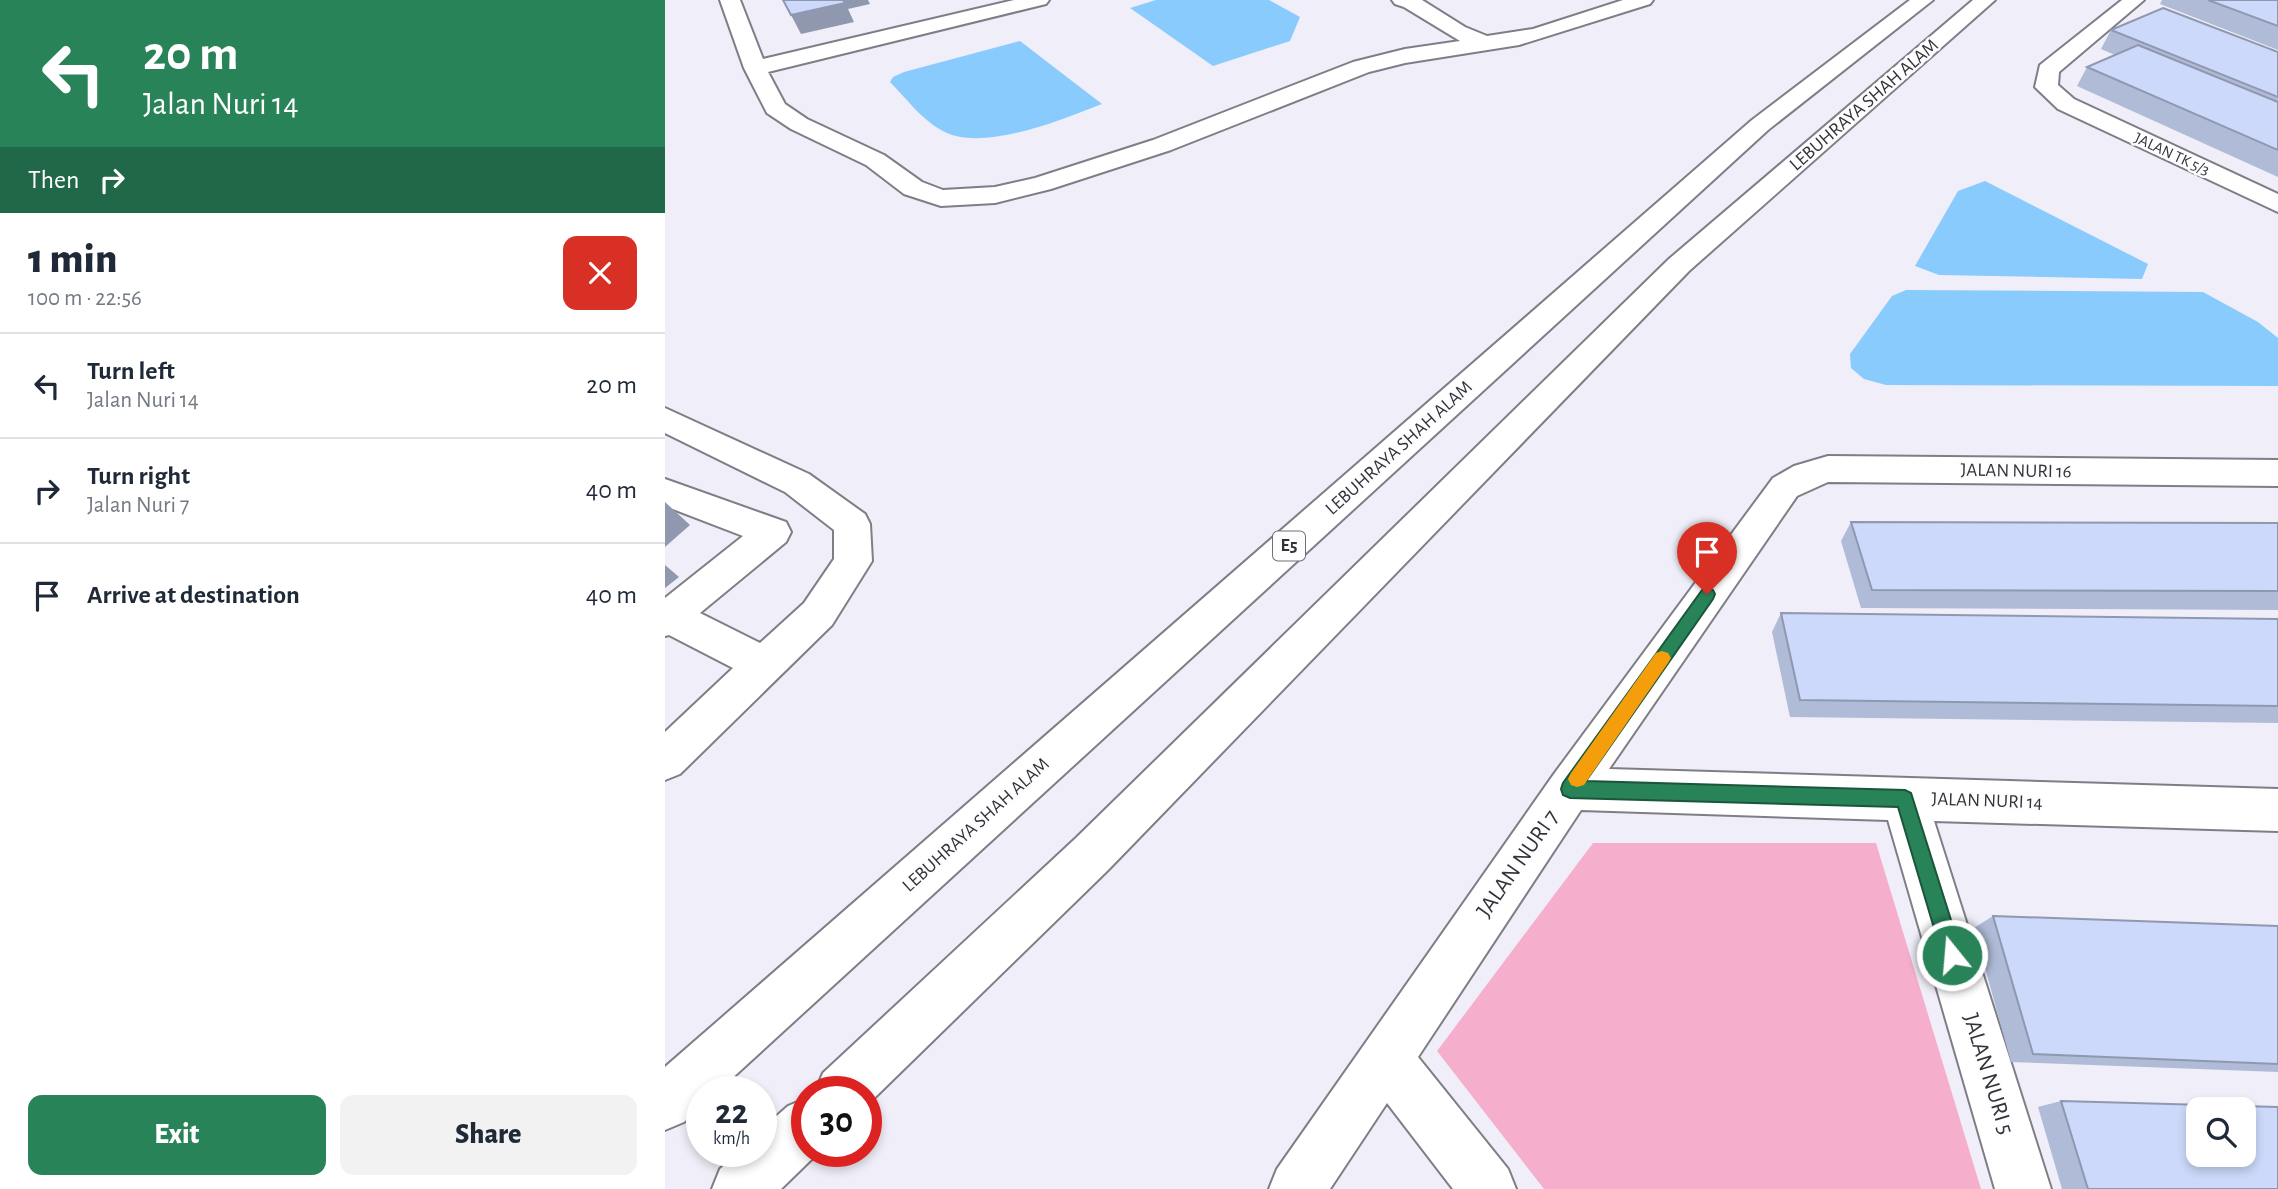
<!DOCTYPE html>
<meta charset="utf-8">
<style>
:root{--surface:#fff;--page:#f2f2f3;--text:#1f2937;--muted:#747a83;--line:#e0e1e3;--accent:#298359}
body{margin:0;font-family:"Alegreya Sans",sans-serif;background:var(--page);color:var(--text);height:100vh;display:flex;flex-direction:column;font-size:26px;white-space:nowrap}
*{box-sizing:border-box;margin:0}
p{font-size:23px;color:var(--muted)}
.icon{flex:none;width:38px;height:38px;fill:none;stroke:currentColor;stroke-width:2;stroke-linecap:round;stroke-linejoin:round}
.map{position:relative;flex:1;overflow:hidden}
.panel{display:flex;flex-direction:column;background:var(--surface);width:665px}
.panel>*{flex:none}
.top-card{background:#298359;color:#fff;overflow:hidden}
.fabs{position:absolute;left:1521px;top:1097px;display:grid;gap:14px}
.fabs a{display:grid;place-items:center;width:70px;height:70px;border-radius:14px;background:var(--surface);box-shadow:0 4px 10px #0003;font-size:35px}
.speed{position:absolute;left:21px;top:1076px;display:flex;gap:14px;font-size:35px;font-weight:700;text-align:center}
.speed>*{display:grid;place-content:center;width:91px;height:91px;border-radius:50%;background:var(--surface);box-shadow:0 4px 10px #0003;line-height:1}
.speed small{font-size:18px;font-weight:400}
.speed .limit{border:10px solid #d22;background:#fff;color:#111}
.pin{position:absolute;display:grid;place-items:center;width:60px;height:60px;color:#fff;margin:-72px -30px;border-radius:50% 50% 50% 0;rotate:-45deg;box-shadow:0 0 7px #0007}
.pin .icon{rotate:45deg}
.me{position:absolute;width:77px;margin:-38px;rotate:343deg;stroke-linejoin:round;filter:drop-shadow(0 0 5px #0008)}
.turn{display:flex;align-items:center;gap:24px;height:147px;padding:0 28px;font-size:32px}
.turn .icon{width:91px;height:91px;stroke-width:2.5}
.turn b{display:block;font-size:49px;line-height:60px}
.then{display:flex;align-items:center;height:66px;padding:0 28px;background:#0003;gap:14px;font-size:26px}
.round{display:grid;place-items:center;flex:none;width:74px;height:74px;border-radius:14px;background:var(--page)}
.overview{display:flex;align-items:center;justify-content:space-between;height:119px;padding:0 28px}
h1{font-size:42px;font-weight:800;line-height:52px}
.action{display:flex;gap:14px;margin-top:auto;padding:14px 28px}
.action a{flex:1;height:80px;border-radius:14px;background:var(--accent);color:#fff;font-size:28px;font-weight:800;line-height:80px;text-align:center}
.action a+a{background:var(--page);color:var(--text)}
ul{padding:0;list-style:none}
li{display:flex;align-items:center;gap:21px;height:105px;padding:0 28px;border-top:2px solid var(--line)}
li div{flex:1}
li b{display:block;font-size:26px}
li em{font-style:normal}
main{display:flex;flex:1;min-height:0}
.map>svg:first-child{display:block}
.green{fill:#f5afcd}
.water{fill:#89cbfc}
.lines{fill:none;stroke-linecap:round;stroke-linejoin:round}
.minor-casing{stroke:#7f7d86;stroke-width:4}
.highway-casing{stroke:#7f7d86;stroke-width:4}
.minor{fill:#fff;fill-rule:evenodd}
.highway{fill:#fff;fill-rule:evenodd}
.wall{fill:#afbbd7}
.shaded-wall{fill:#8f98af}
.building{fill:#ccd9fa;stroke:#8f98af;stroke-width:2;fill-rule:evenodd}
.route{fill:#298359;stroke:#1b553a;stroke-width:2}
.slow{fill:#f59e0b}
.labels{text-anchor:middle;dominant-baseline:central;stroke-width:5;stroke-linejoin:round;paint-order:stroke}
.far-street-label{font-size:16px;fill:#333236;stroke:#fdfdff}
.shield{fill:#fdfdff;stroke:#706f72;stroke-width:2}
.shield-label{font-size:18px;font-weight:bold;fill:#333236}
.street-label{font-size:19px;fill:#333236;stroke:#fdfdff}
.near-street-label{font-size:23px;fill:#333236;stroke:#fdfdff}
</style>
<main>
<section class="panel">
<div class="top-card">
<div class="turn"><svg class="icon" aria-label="left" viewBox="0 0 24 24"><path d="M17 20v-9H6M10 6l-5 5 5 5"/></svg><div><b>20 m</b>Jalan Nuri 14</div></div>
<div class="then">Then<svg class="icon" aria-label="right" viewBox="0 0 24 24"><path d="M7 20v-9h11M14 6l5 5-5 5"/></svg></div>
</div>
<div class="overview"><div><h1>1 min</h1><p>100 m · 22:56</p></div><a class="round" style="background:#d93025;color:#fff"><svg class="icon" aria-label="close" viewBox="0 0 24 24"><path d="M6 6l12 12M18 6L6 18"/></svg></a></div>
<ul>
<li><svg class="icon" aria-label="left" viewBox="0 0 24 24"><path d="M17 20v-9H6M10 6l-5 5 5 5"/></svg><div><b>Turn left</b><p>Jalan Nuri 14</p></div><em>20 m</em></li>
<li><svg class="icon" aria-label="right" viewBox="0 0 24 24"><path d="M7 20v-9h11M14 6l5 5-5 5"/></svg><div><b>Turn right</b><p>Jalan Nuri 7</p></div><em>40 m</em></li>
<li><svg class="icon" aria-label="arrive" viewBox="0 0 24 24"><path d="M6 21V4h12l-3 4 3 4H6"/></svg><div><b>Arrive at destination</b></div><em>40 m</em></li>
</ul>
<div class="action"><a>Exit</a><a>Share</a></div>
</section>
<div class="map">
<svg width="1613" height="1189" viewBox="0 0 1613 1189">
<rect width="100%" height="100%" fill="#f0eef8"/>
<!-- green -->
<path class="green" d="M928,843H1211L1316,1189H879L772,1051Z"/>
<!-- water -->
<path class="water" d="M491,0H604L635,17L625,41L548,66L465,8Z
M355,41L437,104C398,119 316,154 276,130C256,119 241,98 225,82L228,77L239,72Z
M1320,181L1483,264L1477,279L1274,275L1250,266L1293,191Z
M1241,290L1538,292L1593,322L1613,338V386L1221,385L1199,379L1186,368L1185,354L1227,296Z"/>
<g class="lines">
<!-- minor casing -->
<g class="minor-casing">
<path id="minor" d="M55,0H75L98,59L349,0H384L381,4L103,72L120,104L142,119L219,155L257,182L278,190L330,187L370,178L488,140L688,62L740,49L795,41L739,7L730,4L727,0H757L800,27L822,36L868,29L958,0H988L985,4L854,45L740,63L704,72L506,150L386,189L330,203L276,206L239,194L201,165L126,129L102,113L79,68Z
M1457,0H1479L1394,72L1393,85L1409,99L1613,194V212L1393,109L1370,87L1375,65Z
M0,408L144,474L200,514L205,524L207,561L167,625L15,774L0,780V732L68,668L4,635L0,636V598L78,536L0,506V479L121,522L126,532L121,542L35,613L95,643L139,603L169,559V530L120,492L0,433Z
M1163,456L1613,460V486L1163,482L1132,496L944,769L1613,789V831L1269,821L1386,1189H1330L1223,820L916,810L753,1057L843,1169L851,1189H788L722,1103L665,1189H604L612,1169L889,774L1108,478L1129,466Z"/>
</g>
<!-- highway casing -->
<g class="highway-casing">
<path id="highway" d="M1245,0H1268L1103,130L52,1092H37V1106L19,1122L0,1130V1067L1087,120Z
M1308,0H1330L1024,271L443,870L201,1106V1092H150L158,1073L411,838L1004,259Z
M142,1098V1152H154L116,1189H47L55,1169L74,1152H96V1130L123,1106Z"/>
</g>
<!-- minor -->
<use href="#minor" class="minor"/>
<!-- highway -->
<use href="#highway" class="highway"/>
</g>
<!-- wall -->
<path class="wall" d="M1497,0H1613V50L1495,4Z
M1446,30L1613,52V177L1412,86L1422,67L1450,55L1436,49Z
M1186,522L1613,523V610L1196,608L1176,541Z
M1116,613L1613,619V723L1125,717L1107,632Z
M1328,916L1613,926V1072L1346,1062L1309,928Z
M1396,1101L1613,1189H1397L1373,1107Z"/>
<!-- shaded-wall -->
<path class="shaded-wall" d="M178,0H203L205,4L183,9L189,22L136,34L126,15Z
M0,502L25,525L0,547Z
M0,565L14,577L0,588Z"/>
<!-- building -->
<path class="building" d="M118,0H178L180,3L126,15Z
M1543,0H1613V26Z
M1498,8L1613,52V97L1446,30Z
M1473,45L1613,102V150L1422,67Z
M1186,522L1613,523V591L1207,590Z
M1116,613L1613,619V706L1135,700Z
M1328,916L1613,926V1064L1368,1054Z
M1396,1101L1613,1107V1189H1423ZM1533,1110H1578V1155H1533Z"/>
<!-- route -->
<path class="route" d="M1042,588L1048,590L1050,594L1048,599L921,781L1240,790L1246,793L1297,955L1294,962L1287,965L1280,962L1277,955L1233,807L905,798L898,795L896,789L898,783L1037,590Z"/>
<!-- slow -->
<path class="slow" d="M997,651L1003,653L1006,658L1003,663L919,785L912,787L906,785L903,779L906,773L991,653Z"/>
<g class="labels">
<!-- far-street labels -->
<g class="far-street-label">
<text transform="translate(1507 154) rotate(25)">JALAN TK 5/3</text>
</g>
<!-- shield labels -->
<rect class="shield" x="608" y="531.5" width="32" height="29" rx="5"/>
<g class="shield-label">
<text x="624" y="546">E5</text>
</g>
<!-- street labels -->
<g class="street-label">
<text transform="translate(1199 105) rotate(-41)">LEBUHRAYA SHAH ALAM</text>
<text transform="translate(734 448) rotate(-42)">LEBUHRAYA SHAH ALAM</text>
<text transform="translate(1351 471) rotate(1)">JALAN NURI 16</text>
<text transform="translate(1322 801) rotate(2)">JALAN NURI 14</text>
<text transform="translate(311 825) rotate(-42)">LEBUHRAYA SHAH ALAM</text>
</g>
<!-- near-street labels -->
<g class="near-street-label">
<text transform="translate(853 864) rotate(-55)">JALAN NURI 7</text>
<text transform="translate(1323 1074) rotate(73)">JALAN NURI 5</text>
</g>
</g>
</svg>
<div class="fabs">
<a><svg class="icon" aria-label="search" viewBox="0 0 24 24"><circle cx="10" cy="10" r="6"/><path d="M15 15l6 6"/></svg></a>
</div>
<div class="speed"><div>22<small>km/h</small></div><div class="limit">30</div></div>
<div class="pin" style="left:1042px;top:594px;background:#d93025"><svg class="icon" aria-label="arrive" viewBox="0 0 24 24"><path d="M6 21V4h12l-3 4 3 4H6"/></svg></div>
<svg class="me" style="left:1287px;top:955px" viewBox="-20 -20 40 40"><circle r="17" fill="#298359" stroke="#fff" stroke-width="3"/><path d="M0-11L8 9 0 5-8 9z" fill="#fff"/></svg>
</div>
</main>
